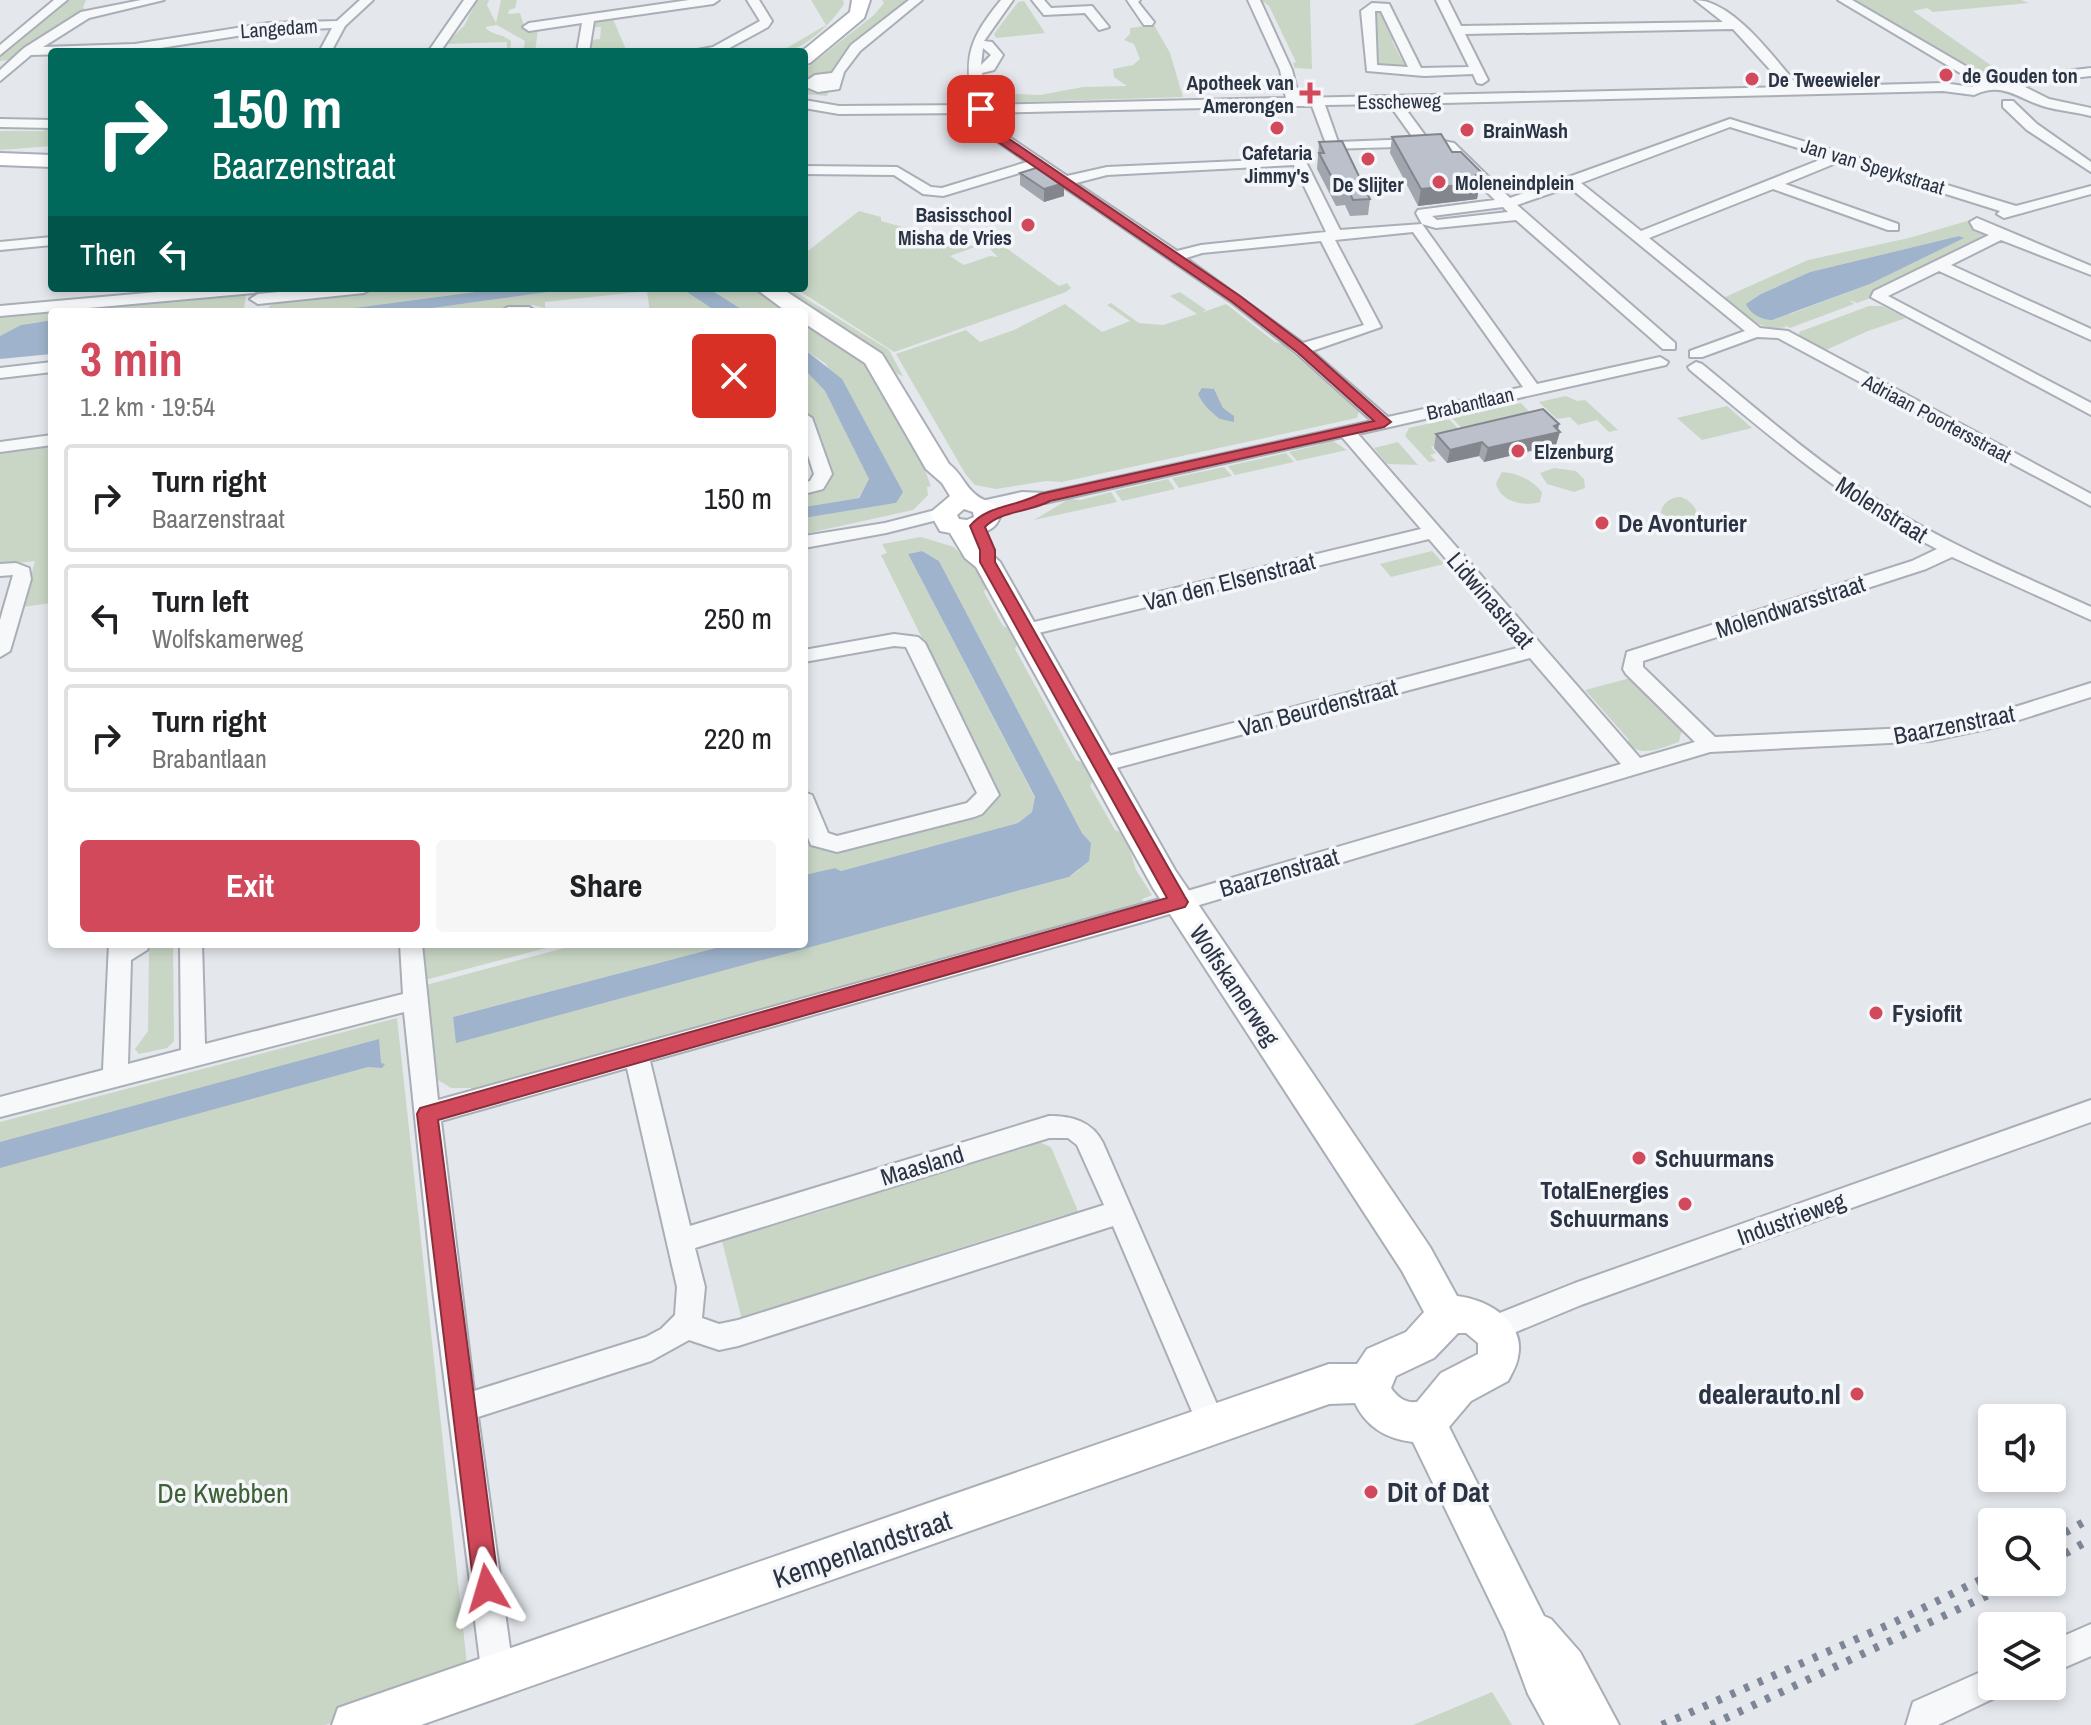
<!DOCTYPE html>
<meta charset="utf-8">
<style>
:root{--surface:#fff;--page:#f6f6f6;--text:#202124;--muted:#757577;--line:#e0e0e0;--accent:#d1495b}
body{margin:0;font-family:"Archivo Narrow",sans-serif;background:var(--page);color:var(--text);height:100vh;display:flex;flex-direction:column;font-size:30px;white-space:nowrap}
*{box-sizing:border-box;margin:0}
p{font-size:26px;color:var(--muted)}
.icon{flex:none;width:44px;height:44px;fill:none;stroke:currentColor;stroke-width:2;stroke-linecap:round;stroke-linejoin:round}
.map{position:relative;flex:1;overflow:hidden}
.details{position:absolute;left:48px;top:308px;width:760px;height:640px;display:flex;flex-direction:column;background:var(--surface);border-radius:8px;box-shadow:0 4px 12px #0003}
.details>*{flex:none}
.hud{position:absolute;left:48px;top:48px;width:760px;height:244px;border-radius:8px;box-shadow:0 4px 12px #0003;background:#00695c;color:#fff;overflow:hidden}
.controls{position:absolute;left:1978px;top:1404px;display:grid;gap:16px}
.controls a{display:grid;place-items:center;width:88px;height:88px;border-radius:8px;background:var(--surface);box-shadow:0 4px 12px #0003;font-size:40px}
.pin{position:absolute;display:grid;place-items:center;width:68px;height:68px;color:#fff;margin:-34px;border-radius:16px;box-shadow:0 4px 12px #0006}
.me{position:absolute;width:88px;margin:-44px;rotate:353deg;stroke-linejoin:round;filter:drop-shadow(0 0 6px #0008)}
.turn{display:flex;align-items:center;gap:28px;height:168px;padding:0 32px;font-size:36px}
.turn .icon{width:104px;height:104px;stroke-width:2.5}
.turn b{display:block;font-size:56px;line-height:68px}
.then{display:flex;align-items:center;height:76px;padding:0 32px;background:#0003;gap:16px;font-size:30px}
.round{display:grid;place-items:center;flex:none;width:84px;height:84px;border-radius:8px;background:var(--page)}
.summary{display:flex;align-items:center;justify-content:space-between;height:136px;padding:0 32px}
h1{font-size:48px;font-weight:700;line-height:60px;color:var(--accent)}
.button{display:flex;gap:16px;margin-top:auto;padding:16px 32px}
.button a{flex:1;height:92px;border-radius:8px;background:var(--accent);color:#fff;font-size:32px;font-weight:700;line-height:92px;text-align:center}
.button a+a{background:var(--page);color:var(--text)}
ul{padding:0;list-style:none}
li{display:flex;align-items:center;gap:24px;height:108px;margin:0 16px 12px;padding:0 16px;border:4px solid var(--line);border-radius:8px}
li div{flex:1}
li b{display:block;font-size:30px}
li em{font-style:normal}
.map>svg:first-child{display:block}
.green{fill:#c9d6c5;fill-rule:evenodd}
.water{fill:#9fb4cc}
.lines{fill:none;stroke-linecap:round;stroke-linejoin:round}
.street-casing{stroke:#a9aeb7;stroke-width:4}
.secondary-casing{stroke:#a9aeb7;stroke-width:4}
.street{fill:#f7f8fa;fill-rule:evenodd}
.secondary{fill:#fff;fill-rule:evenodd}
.rail{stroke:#7d8696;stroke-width:8;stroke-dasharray:5 10;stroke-linecap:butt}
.wall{fill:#a1a5ae}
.shaded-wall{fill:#83868d}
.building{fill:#bbc0ca;stroke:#83868d;stroke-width:2}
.route{fill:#d1495b;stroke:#882f3b;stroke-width:2}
.poi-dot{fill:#d1495b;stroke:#f4f6f9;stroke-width:3}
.labels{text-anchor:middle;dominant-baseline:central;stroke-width:7;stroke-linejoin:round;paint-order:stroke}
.far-street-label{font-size:20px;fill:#2b3445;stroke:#f4f6f9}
.far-poi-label{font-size:20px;font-weight:bold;fill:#2b3445;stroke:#f4f6f9;text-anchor:start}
.street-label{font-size:24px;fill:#2b3445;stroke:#f4f6f9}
.poi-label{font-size:24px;font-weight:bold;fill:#2b3445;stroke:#f4f6f9;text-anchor:start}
.near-poi-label{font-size:28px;font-weight:bold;fill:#2b3445;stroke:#f4f6f9;text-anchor:end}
.near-park-label{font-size:28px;fill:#3f6138;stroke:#f4f6f9}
.near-street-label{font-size:28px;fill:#2b3445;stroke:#f4f6f9}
</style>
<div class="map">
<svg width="2091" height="1725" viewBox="0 0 2091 1725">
<rect width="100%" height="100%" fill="#e4e7ec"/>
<!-- green -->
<path class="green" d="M65,0H86L83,7L85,11L11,60L0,61V56Z
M477,0H489L487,5L496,23L501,0H517L515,8L509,10L508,14L520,13L525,29H538L535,52H523L525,41L497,25L485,27C491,35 503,34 511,41L510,52H507V42L445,44L464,26Z
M811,0H843L844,4C832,23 803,52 780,52L826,25Z
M882,0H912L841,59L827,96L804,94V70L874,15L884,3Z
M1261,0H1310L1312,69L1295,68L1293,63L1296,62L1269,6Z
M1854,0H2021L2029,3L1933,12L1927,8L1913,11L2005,75L1985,74L1961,64Z
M1024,1L1045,33L996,38L994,34L1018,2Z
M1379,10L1387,13L1390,33L1395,39L1392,41L1402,60L1409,63L1411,67L1377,66L1372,12Z
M605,19H613L627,52H587L590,40L600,39L601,27H591V24Z
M1154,25L1170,53L1183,97L993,103L989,93L1040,95L1083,87L1127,86L1114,77L1113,69L1133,65L1140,59L1134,44L1124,40L1130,34V28Z
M48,126H52V146L0,150V131H44Z
M859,211L881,217V221L975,247L950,256L964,265L990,256L998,257L990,249L1002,245L1059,286L1067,283L1071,288L1066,292L894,352L795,288H804V254Z
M1974,219L1971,222L1989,235L1868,299L1857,303L1849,300L1854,304L1790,328L1785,325L1786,327C1761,333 1741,313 1723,298L1808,260L1909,238ZM1959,236L1963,238L1870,284L1790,314L1761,294L1810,272Z
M390,288H505L324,312H268L269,306L283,300Z
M577,288H681L717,312H650L647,291L545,302V308L533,305L485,312H404Z
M708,288H754L789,312H746Z
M779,288H789L889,350L903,376L897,374C874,338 815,311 779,288Z
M241,292L246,297L243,312H205L192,308L142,312H52V320L25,324L0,336V314Z
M1180,292L1206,310L1201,313L1226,304L1275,342L1282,344L1359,411L1357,418L1062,482L1046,481L996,489L975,485L966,475L896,354L966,330L980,342L1014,330L1065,304L1102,332L1130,321L1107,305L1111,303L1139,323L1163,325L1197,314L1170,296Z
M1869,306H1882L1906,318L1868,331L1826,350L1800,338L1799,332Z
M804,321L868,366L919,455L931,486L927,487L928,495L913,510L804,534V518L896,503L826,364L804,349Z
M804,369L825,391L870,479L858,498L804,507V492L829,475L804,405Z
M1566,396L1577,401L1585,400L1618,430L1609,432L1597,420L1578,425L1570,417L1557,419L1539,402Z
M1521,403L1532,415L1468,435L1452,418Z
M1727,406L1752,428L1702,440L1677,418Z
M1449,419L1467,438L1431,447L1436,453L1430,455L1436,461L1429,462L1405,436L1409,428Z
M1330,439L1347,450L1297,461L1289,452L1318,445Z
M1398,442L1418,465L1387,464L1374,448Z
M52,444V603L22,607L35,561L0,565V450Z
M1286,453L1294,462L1235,475L1228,466Z
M1224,467L1232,476L1179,488L1172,478Z
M1554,468L1576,471L1584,479L1585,488L1574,492L1547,484L1540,473Z
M1502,472C1518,473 1532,480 1542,492L1540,502C1524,507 1500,502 1496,483Z
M1168,479L1175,489L1122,501L1115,491Z
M1111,492L1117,502L1034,520L1069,499L1081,500Z
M1681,497C1698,504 1701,517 1695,533L1661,513C1661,504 1672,496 1681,497Z
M921,537L954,547L961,555L965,554L987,586L984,592L1003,626L1011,629L1018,642L1015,649L1076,760L1086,764L1094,778L1090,786L1115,830L1125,834L1136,870L1152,895L1142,899L1144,904L472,1091L471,1088H451L438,1080L426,985L579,944H731L453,1017L457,1042L1069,877L1079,870L1091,843L1082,833L939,561L922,551L908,554L1035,798L1032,812L1018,823L841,871L835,868L804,875V844L986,809L995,797L996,788L881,555L887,553L882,544Z
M1432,551L1444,564L1391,577L1380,564Z
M1634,677L1689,730L1681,733L1679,742C1660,748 1641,759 1626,742L1629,740L1585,690Z
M157,944H173L174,1041L167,1048L139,1054L135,1049L148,1031L149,950Z
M423,944H561L425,980Z
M397,1018L469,1683L325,1725H0V1122Z
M1039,1136L1041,1143L1051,1147L1080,1216L1073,1218L1064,1215L749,1315L743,1324L722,1241L829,1209L834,1201L846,1198L852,1201L965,1166L969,1160L981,1156L987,1159L1024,1148L1030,1138Z
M1492,1692L1512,1725H1413Z"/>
<!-- water -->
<path class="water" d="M1959,236L1964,238L1870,284L1772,320C1762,320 1750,314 1746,304L1761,294L1810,272Z
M505,288H577L404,312H324Z
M681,288H708L746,312H717Z
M52,320V354L0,359V336L21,325Z
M804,349L842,379L903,492L896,503L804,518V507L859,498L869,479L825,391L804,369Z
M1202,388L1214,389L1223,408L1234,416V422L1220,419C1212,413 1203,405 1198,394Z
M922,551L939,561L1082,833L1091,843L1089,861L1069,877L456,1043L453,1017L731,944H804V875L835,868L841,871L1018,823L1032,812L1035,797L908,554Z
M379,1039L381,1063L385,1064L382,1068L368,1067L0,1168V1142Z"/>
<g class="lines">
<!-- street casing -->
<g class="street-casing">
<path id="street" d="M54,0H67L0,55V45Z
M141,0H164L89,18L43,47L135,44L269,23L337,21L360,0H373L345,26L331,52H319L332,28L269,31L135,52L31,55L0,81V70L24,48L81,12Z
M464,0H476L440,52H428Z
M689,0H719L713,4L594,21L589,52H577L582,23L529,31L523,27L529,23Z
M747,0H759L772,21L768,27L722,52H687L713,47L760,21Z
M909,0H922L860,51L844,72L839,89L818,92L806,87V81L815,75L832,73L851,45Z
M1001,0H1013L984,41L992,42L1003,55L994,70L982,73L986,105L1286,98L1280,70L1248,0H1260L1292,70L1299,98L1786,87L1733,29L1465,34L1488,80L1482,84L1477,83L1473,74L1424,76L1367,71L1361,11L1372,3L1389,4L1421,68L1469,67L1436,0H1448L1461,26L1723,22L1695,0C1733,0 1775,59 1799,87L1943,83L1972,87L1977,83L1838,0H1852L1993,82L2012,84L2031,75L2091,68V76L2034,82L2025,87L2049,99L2091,108V116C2076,112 2061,111 2046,107C2017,99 2004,81 1974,95L1943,91L1402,104L1427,138L1454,143L1510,198L1730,119L2016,206L2091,186V194L2004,218L1997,214L2000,211L1841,161L1785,184L1898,224V230H1888L1773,189L1649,238L1760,328L1788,331L2091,494V506L1778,338L1757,337L1702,357H1690V351L1745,331L1569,187L1517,205L1675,343V349H1663L1516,220L1436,228L1422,224L1537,384L1660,357L1668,362L1666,365L1358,434L1640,758L1695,742L1626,674L1623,669L1627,652L1912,561L1937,549C1846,503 1769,435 1690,370L1688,367L1696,362L1702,364C1757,409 1811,457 1871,496C1940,541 2016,573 2091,607V620L1952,557L1926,569L1643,661V667L1715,737L1930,727L1999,712L2091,683V697L2000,726L1930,741L1710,752L1146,921L650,1061L690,1226L1049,1116C1072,1116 1092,1121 1103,1143L1226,1425L1222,1435L1212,1439L1202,1435L1113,1226L738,1346L719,1350L689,1340L651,1361L478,1417L514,1677L509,1688L498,1693L487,1688L482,1677L433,1290L404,1012L0,1117V1097L103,1070L109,944H150L147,950L131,960L128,1064L181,1050L180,944H202L205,1044L403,994L400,944H422L438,1100L1146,903L1621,764L1530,658L1101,772L1094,770L1091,765L1094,760L1101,758L1521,647L1429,539L1026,636L1019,634L1016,630L1026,624L1421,529L1342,437L1045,503L1022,502L983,511L977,510L974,506L977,502L1022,492L1045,493L1372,421L1295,352L1230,301L1036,168L943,196L923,194L894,175L804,174V166L897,167L931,187L942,188L1027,162L982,131L975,113L839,114L804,108V100L839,106L973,105C963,56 970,38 1001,0ZM1375,11H1381L1408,67L1377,65ZM983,48L991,55L981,65ZM1389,104L1414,139L1338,142L1325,105ZM1291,106H1312L1328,149L1432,146L1444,149L1495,200L1418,210L1416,213L1422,224L1340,230L1304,158L1107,167L1067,176L993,126L988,113ZM1730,127L1827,157L1641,231L1581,183ZM1294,165L1326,232L1201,245L1177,251L1076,183L1107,175ZM1503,207L1508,212L1437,220L1432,216ZM1413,232L1523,387L1388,417L1312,351L1381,327L1335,240ZM1321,241L1364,325L1303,343L1186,258L1202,253ZM627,1068L677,1287L675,1315L661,1329L646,1337L474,1391L441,1121ZM1049,1138H1068L1077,1145L1104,1205L738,1320L719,1324L702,1318L705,1287L695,1248Z
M1032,0H1044L1051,8L1092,6L1109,27L1099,30L1085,13L1044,15Z
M1127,0H1140L1138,2L1154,22L1152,25H1144Z
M2003,101H2013L2037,124L2091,162V172L2027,130L2003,107Z
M0,119L52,120V128L0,127Z
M1977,218L2091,266V275L2001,240L1951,265L2091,329V340L1939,271L1888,296L2091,403V415L1871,297L1874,291L1989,235L1974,229L1970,222Z
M52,237V245L0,250V242Z
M203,288H262L254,293L0,316V306Z
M320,288H372L364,293L258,304L250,299L258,294Z
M508,307H529L537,312H500Z
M52,362V372L0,378V368Z
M804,413L812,418L832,474L823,489L804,494V483L810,481L814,474L804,443Z
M52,435V445L0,452V442Z
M943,508L949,509L952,513L949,517L886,533L804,548V536L885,523Z
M16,563L29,568L31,579L10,651L0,657V620L13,575L0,576V564Z
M894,634L918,637L925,643L999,795L982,814L974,817L837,852L811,845L804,828V792L812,795L828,833L837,836L967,803L977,793L906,647L894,646L804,662V650Z
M2091,1100V1122L1581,1305L1492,1342L1482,1338L1478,1329L1482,1320L1575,1283Z
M2091,1624V1656L2052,1673V1641Z
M1992,1667V1686H2007L2003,1694L1938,1725H1906L1913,1702Z"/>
</g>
<!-- secondary casing -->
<g class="secondary-casing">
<path id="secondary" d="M852,0H870L864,18L810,63L804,64V52H801L850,12Z
M0,153L52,155V167L0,165Z
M755,288H781L882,354L949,464C962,474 964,485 975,494C985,503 991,499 1001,513C998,527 990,530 978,535L984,547L1000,562L1175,870L1430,1247L1457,1296C1486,1299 1526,1321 1518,1357C1517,1365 1512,1373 1508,1381L1471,1401L1449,1427L1544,1616L1551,1619L1580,1652L1619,1725H1545L1528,1694L1505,1632L1413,1442C1387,1439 1366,1427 1355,1403L1329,1404L421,1725H332L338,1708L355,1702L1329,1364H1357L1367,1349L1406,1332L1424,1312L1402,1271L1153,888L976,567L965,558L950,533L940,531L930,513L950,496L942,483L926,469L865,363L804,323V312H787ZM964,509L973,512L974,517L967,520L959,519L957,515ZM1458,1333H1466L1478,1343V1354L1441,1373L1417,1402C1405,1403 1398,1398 1391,1388L1396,1376L1434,1358Z"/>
</g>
<!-- street -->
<use href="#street" class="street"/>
<!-- secondary -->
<use href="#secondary" class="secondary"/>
<!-- rail -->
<path class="rail" d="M2052,1540L2091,1518
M2052,1561L2091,1539
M1662,1725L1895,1622L1992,1574
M1711,1725L2016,1582"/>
</g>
<!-- wall -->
<path class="wall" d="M1392,137L1452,152L1484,175L1481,192H1478L1477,199L1418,206L1390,153Z
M1319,142L1370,199L1368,215L1350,216L1345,205L1336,206L1317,169Z
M1020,173L1064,196L1044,202L1020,185Z
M1559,424L1556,445L1484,462L1479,456L1447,463L1434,448L1436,434Z"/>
<!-- shaded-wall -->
<path class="shaded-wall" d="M1064,183V196L1044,202V189Z
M1480,183L1477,199L1418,206L1421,189Z
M1559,424L1557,432H1560L1556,445L1484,462L1488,448Z
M1482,442L1479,456L1447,463L1450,450Z"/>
<!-- building -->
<path class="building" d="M1441,134L1452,152H1461L1484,175H1476L1480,183L1421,189L1392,137Z
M1342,141L1370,199L1353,200L1348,189H1338L1319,153H1324L1319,142Z
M1039,167L1064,183L1044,189L1020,173Z
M1543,409L1559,424L1554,426L1560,432L1488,448L1482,442L1450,450L1436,434Z"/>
<!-- route -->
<path class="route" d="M981,106L986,109L992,126L999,132L1240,296L1306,346L1391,422L1384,427L1050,501C1030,512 1000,511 985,527L995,550V562L1185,897L1188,902L1185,907L438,1120L499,1588L496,1597L487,1600L478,1597L474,1588L417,1114L420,1108L1167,898L980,562V550L970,526C987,505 1016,507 1040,494L1374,421L1297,352L1231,301L991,137L981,128L975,109Z"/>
<!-- markers -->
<g class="poi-dot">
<circle cx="1946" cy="75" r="8"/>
<circle cx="1752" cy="79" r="8"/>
<path d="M1306 81h8v8h8v8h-8v8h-8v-8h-8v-8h8z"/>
<circle cx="1277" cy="128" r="8"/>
<circle cx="1467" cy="130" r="8"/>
<circle cx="1368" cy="159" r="8"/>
<circle cx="1439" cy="182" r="8"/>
<circle cx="1028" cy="225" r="8"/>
<circle cx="1518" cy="451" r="8"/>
<circle cx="1602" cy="523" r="8"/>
<circle cx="1876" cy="1013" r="8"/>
<circle cx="1639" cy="1158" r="8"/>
<circle cx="1685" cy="1204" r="8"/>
<circle cx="1857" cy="1394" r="8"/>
<circle cx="1371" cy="1492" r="8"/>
</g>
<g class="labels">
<!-- far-street labels -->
<g class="far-street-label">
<text transform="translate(279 28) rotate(-4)">Langedam</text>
<text transform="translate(1399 101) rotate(-1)">Esscheweg</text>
<text transform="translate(1873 166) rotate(17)">Jan van Speykstraat</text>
<text transform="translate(1470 403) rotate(-13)">Brabantlaan</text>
<text transform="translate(1937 418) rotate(28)">Adriaan Poortersstraat</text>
</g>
<!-- far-poi labels -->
<g class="far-poi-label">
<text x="1962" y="75">de Gouden ton</text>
<text x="1768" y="79">De Tweewieler</text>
<text x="1294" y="82" text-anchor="end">Apotheek van<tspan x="1294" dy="23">Amerongen</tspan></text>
<text x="1483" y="130">BrainWash</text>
<text x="1277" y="152" text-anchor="middle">Cafetaria<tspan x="1277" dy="23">Jimmy's</tspan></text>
<text x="1455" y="182">Moleneindplein</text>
<text x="1368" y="184" text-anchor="middle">De Slijter</text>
<text x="1012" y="214" text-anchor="end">Basisschool<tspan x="1012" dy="23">Misha de Vries</tspan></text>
<text x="1534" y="451">Elzenburg</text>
</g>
<!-- street labels -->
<g class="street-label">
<text transform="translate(1882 509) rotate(32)">Molenstraat</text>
<text transform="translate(1229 581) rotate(-14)">Van den Elsenstraat</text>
<text transform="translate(1491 600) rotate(49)">Lidwinastraat</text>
<text transform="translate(1790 606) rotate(-18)">Molendwarsstraat</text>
<text transform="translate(1318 707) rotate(-15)">Van Beurdenstraat</text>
<text transform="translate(1954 724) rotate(-11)">Baarzenstraat</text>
<text transform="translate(1279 872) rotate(-16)">Baarzenstraat</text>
<text transform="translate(1235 985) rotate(56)">Wolfskamerweg</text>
<text transform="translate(922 1165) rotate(-17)">Maasland</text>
<text transform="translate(1791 1218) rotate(-20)">Industrieweg</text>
</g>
<!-- poi labels -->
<g class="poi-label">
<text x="1618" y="523">De Avonturier</text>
<text x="1892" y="1013">Fysiofit</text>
<text x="1655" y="1158">Schuurmans</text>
<text x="1669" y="1190" text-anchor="end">TotalEnergies<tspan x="1669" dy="28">Schuurmans</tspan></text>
</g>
<!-- near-poi labels -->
<g class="near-poi-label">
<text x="1841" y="1394">dealerauto.nl</text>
<text x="1387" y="1492" text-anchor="start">Dit of Dat</text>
</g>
<!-- near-park labels -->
<g class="near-park-label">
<text x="223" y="1493">De Kwebben</text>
</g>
<!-- near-street labels -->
<g class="near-street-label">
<text transform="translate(862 1549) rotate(-19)">Kempenlandstraat</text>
</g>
</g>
</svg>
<div class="controls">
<a><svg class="icon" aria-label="sound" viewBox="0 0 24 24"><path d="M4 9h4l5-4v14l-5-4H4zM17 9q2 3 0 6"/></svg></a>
<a><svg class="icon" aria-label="search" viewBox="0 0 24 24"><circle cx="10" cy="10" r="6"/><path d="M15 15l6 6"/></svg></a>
<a><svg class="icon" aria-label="layers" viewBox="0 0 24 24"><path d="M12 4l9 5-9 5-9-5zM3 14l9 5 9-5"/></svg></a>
</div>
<div class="pin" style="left:981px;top:109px;background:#d93025"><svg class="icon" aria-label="arrive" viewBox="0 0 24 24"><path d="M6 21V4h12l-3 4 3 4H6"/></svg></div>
<svg class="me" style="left:487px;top:1588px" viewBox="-20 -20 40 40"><path d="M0-17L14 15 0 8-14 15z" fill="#d1495b" stroke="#fff" stroke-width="4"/></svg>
<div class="hud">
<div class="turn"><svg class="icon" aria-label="right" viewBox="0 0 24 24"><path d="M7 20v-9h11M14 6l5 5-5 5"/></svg><div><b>150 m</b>Baarzenstraat</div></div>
<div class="then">Then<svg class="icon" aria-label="left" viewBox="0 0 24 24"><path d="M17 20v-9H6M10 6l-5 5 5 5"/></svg></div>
</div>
<section class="details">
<div class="summary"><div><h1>3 min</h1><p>1.2 km · 19:54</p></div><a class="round" style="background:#d93025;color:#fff"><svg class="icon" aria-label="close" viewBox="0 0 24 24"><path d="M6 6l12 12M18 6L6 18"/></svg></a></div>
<ul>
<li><svg class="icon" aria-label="right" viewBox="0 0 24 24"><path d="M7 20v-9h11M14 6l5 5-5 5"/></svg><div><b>Turn right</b><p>Baarzenstraat</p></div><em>150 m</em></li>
<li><svg class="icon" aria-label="left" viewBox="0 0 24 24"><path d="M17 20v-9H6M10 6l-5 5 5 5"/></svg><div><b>Turn left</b><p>Wolfskamerweg</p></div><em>250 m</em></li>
<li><svg class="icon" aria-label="right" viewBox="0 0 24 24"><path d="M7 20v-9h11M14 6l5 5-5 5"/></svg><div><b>Turn right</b><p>Brabantlaan</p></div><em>220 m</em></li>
</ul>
<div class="button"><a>Exit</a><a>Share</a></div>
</section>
</div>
